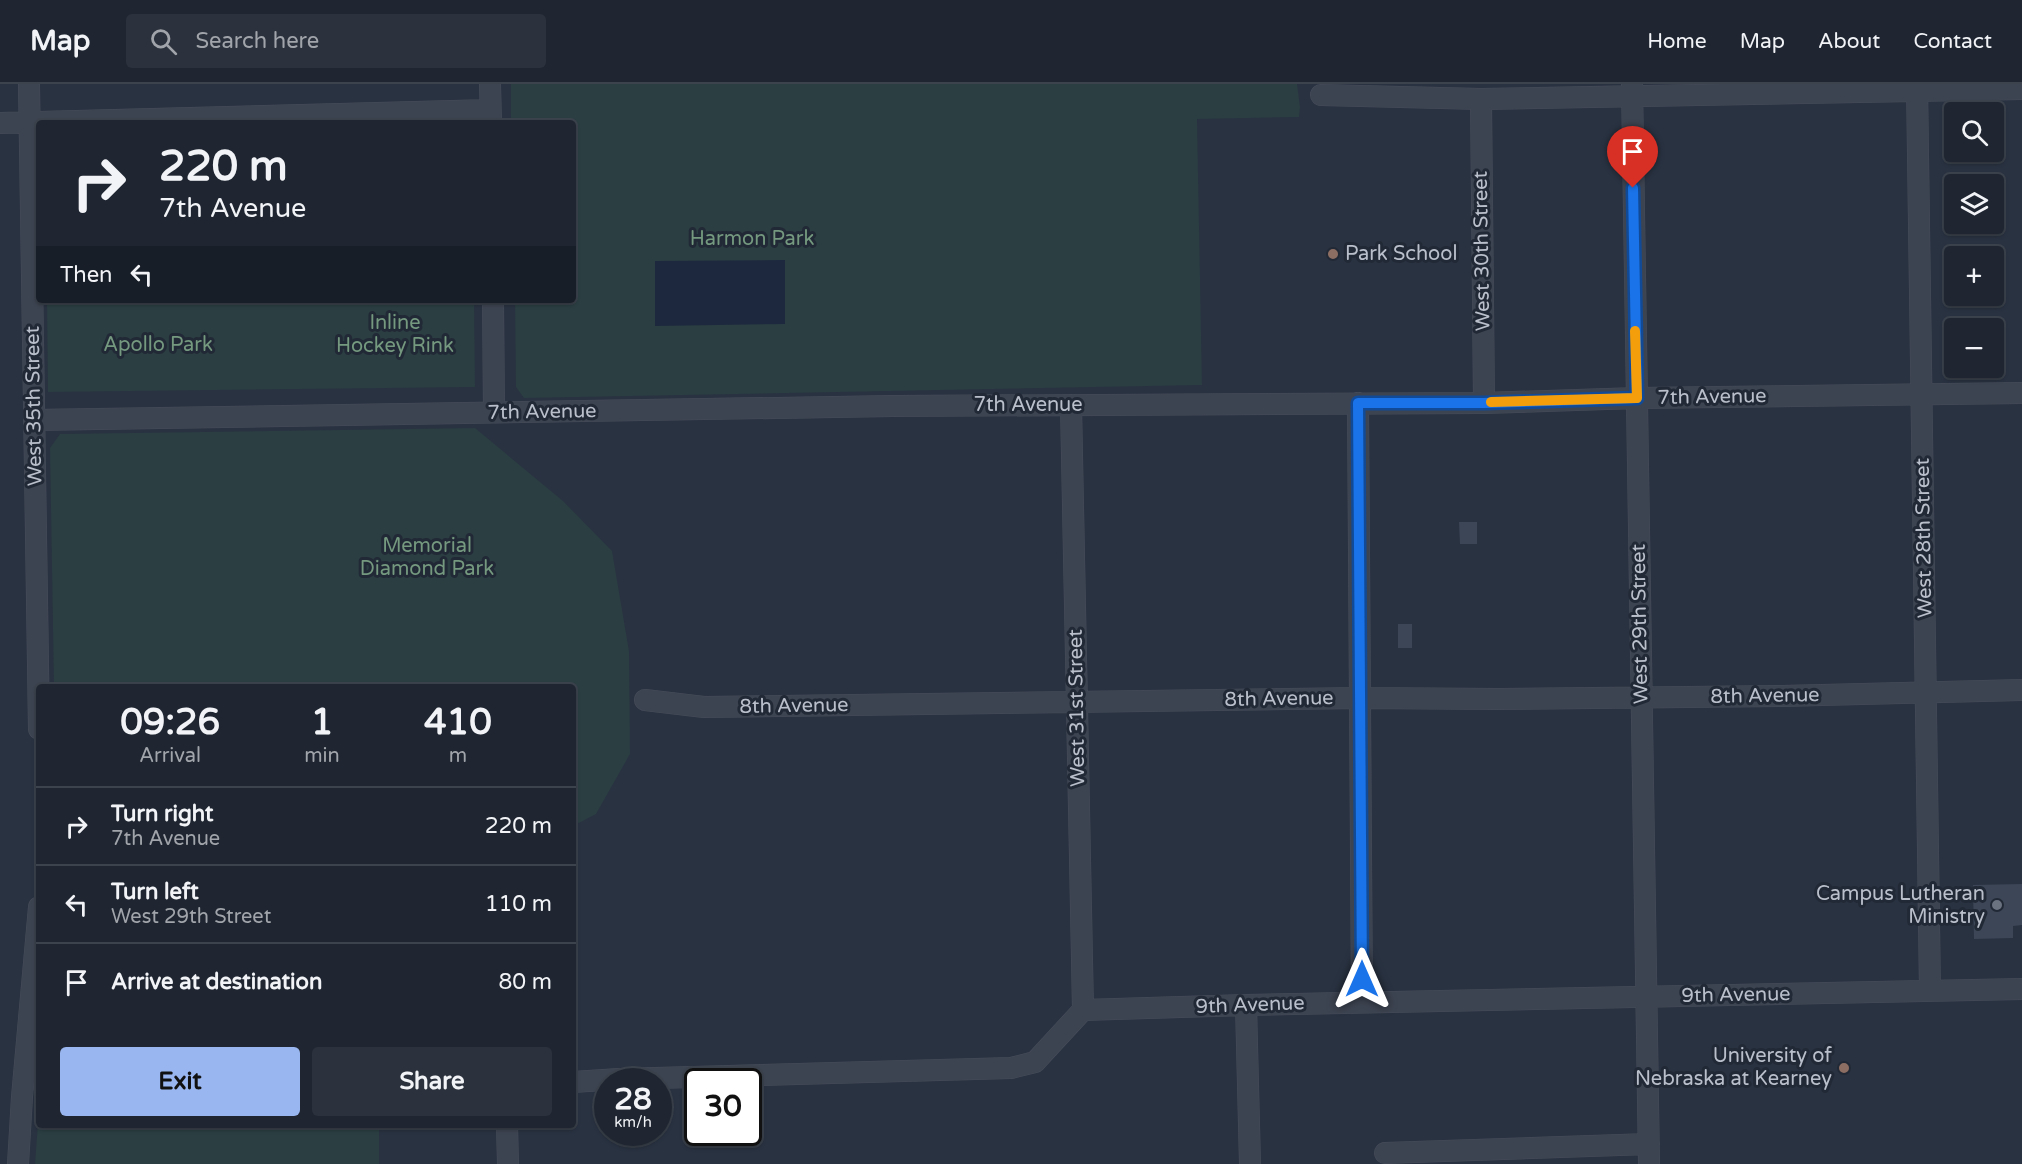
<!DOCTYPE html>
<meta charset="utf-8">
<style>
:root{--surface:#1f2631;--page:#2c323d;--text:#f1f3f6;--muted:#a1a5ab;--line:#3c434d;--accent:#9ab6f0}
body{margin:0;font-family:"Varela Round",sans-serif;background:var(--page);color:var(--text);height:100vh;display:flex;flex-direction:column;font-size:22px;white-space:nowrap}
*{box-sizing:border-box;margin:0}
p{font-size:20px;color:var(--muted)}
.icon{flex:none;width:33px;height:33px;fill:none;stroke:currentColor;stroke-width:2;stroke-linecap:round;stroke-linejoin:round}
.map{position:relative;flex:1;overflow:hidden}
.details{position:absolute;left:36px;top:600px;width:540px;height:444px;display:flex;flex-direction:column;background:var(--surface);border-radius:6px;box-shadow:0 2px 4px #0004,0 0 0 2px var(--line)}
.details>*{flex:none}
.banner{position:absolute;left:36px;top:36px;width:540px;height:183px;border-radius:6px;box-shadow:0 2px 4px #0004,0 0 0 2px var(--line);background:#1f2631;color:var(--text);overflow:hidden}
.tools{position:absolute;left:1944px;top:18px;display:grid;gap:12px}
.tools a{display:grid;place-items:center;width:60px;height:60px;border-radius:6px;background:var(--surface);box-shadow:0 2px 4px #0004,0 0 0 2px var(--line);font-size:30px}
.speed{position:absolute;left:594px;top:984px;display:flex;gap:12px;font-size:30px;font-weight:700;text-align:center}
.speed>*{display:grid;place-content:center;width:78px;height:78px;border-radius:50%;background:var(--surface);box-shadow:0 2px 4px #0004,0 0 0 2px var(--line);line-height:1}
.speed small{font-size:15px;font-weight:400}
.speed .limit{border:3px solid #111;border-radius:9px;background:#fff;color:#111}
.pin{position:absolute;display:grid;place-items:center;width:51px;height:51px;color:#fff;margin:-62px -26px;border-radius:50% 50% 50% 0;rotate:-45deg;box-shadow:0 0 6px #0007}
.pin .icon{rotate:45deg}
.me{position:absolute;width:66px;margin:-33px;rotate:0deg;stroke-linejoin:round;filter:drop-shadow(0 0 4px #0008)}
.turn{display:flex;align-items:center;gap:21px;height:126px;padding:0 24px;font-size:27px}
.turn .icon{width:78px;height:78px;stroke-width:2.5}
.turn b{display:block;font-size:42px;line-height:51px}
.then{display:flex;align-items:center;height:57px;padding:0 24px;background:#0003;gap:12px;font-size:22px}
.eta{display:flex;justify-content:space-evenly;align-items:center;height:102px;text-align:center}
.eta b{font-size:36px;font-weight:700;line-height:42px}
.button{display:flex;gap:12px;margin-top:auto;padding:12px 24px}
.button a{flex:1;height:69px;border-radius:6px;background:var(--accent);color:#111;font-size:24px;font-weight:700;line-height:69px;text-align:center}
.button a+a{background:var(--page);color:var(--text)}
ul{padding:0;list-style:none}
li{display:flex;align-items:center;gap:18px;height:78px;padding:0 24px;border-top:2px solid var(--line)}
li div{flex:1}
li b{display:block;font-size:22px}
li em{font-style:normal}
header{display:flex;align-items:center;gap:36px;box-sizing:border-box;height:84px;padding:0 30px;background:var(--surface);border-bottom:2px solid var(--line)}
header strong{font-size:28px}
nav{display:flex;gap:33px;margin-inline-start:auto;font-size:21px}
.search{width:420px;height:54px;background:var(--page);display:flex;align-items:center;gap:15px;box-sizing:border-box;padding:0 21px;border-radius:6px;color:var(--muted);font-size:22px}
.map>svg:first-child{display:block}
.green{fill:#2b3e42}
.water{fill:#1d283e}
.building{fill:#3c4656}
.lines{fill:none;stroke-linecap:round;stroke-linejoin:round}
.minor-casing{stroke:#474d5a;stroke-width:22}
.minor{stroke:#3d4451;stroke-width:21}
.route-casing{stroke:#114b97;stroke-width:15}
.route{stroke:#1a73e8;stroke-width:10}
.slow{stroke:#f59e0b;stroke-width:10}
.education-dot{fill:#8d6e63;stroke:#222936;stroke-width:2}
.worship-dot{fill:#6b7280;stroke:#222936;stroke-width:2}
.labels{text-anchor:middle;dominant-baseline:central;stroke-width:6;stroke-linejoin:round;paint-order:stroke}
.park-label{font-size:20px;fill:#74997f;stroke:#222936}
.street-label{font-size:20px;fill:#bac0cb;stroke:#222936}
.poi-label{font-size:20px;fill:#bac0cb;stroke:#222936;text-anchor:end}
</style>
<header>
<strong>Map</strong>
<div class="search"><svg class="icon" aria-label="search" viewBox="0 0 24 24"><circle cx="10" cy="10" r="6"/><path d="M15 15l6 6"/></svg>Search here</div>
<nav><a>Home</a><a>Map</a><a>About</a><a>Contact</a></nav>
</header>
<div class="map">
<svg width="2022" height="1080" viewBox="0 0 2022 1080">
<rect width="100%" height="100%" fill="#293241"/>
<!-- green -->
<path class="green" d="M511,0H1297L1300,23L1299,33L1197,35L1202,301L524,314L516,303L515,216H573V39H511Z
M47,216H474L475,303L48,308Z
M475,344L563,417L612,467L629,567L630,670L596,730L573,742V603H54L50,364L60,350Z
M39,1025V1041H379V1080H35Z"/>
<!-- water -->
<path class="water" d="M785,176V240L655,242V177Z"/>
<!-- building -->
<path class="building" d="M1459,438H1477V460H1460Z
M1398,540H1412V564H1398Z
M2022,800V841L2013,842V854L1974,855L1973,801Z"/>
<g class="lines">
<!-- minor casing -->
<g class="minor-casing">
<path id="minor" d="M29,0L39,645
M490,0L491,38
M1632,0L1649,1080
M1917,0L1930,907
M1321,11L1481,15L2022,5
M1481,15L1484,319
M0,39L490,26
M493,216L494,328
M1358,319L1362,918
M1071,321L1083,926
M34,336L893,322L1484,319L1637,314L2022,309
M645,616L704,623L1360,614L1499,615L1782,612L2022,606
M1246,921L1250,1080
M573,998L619,995L1011,984L1035,978L1083,926L1246,921L2022,905
M507,1041L508,1080
M1385,1069L1649,1060
M18,1080L22,1013L39,823"/>
</g>
<!-- minor -->
<use href="#minor" class="minor"/>
</g>
<g class="lines">
<!-- route casing -->
<g class="route-casing">
<path id="route" d="M1362,895L1358,319H1484L1637,314L1633,104"/>
</g>
<!-- route -->
<use href="#route" class="route"/>
<!-- slow -->
<path class="slow" d="M1491,318L1637,314L1635,247"/>
</g>
<!-- markers -->
<g class="education-dot">
<circle cx="1333" cy="170" r="6"/>
<circle cx="1844" cy="984" r="6"/>
</g>
<circle class="worship-dot" cx="1997" cy="821" r="6"/>
<g class="labels">
<!-- park labels -->
<g class="park-label">
<text x="752" y="155">Harmon Park</text>
<text x="395" y="239">Inline<tspan x="395" dy="23">Hockey Rink</tspan></text>
<text x="158" y="261">Apollo Park</text>
<text x="427" y="462">Memorial<tspan x="427" dy="23">Diamond Park</tspan></text>
</g>
<!-- street labels -->
<g class="street-label">
<text transform="translate(1482 167) rotate(-91)">West 30th Street</text>
<text transform="translate(1712 313) rotate(-1)">7th Avenue</text>
<text x="1028" y="321">7th Avenue</text>
<text transform="translate(34 322) rotate(-91)">West 35th Street</text>
<text transform="translate(542 328) rotate(-1)">7th Avenue</text>
<text transform="translate(1924 454) rotate(-91)">West 28th Street</text>
<text transform="translate(1640 540) rotate(-91)">West 29th Street</text>
<text transform="translate(1765 612) rotate(-1)">8th Avenue</text>
<text transform="translate(1279 615) rotate(-1)">8th Avenue</text>
<text transform="translate(794 622) rotate(-1)">8th Avenue</text>
<text transform="translate(1077 624) rotate(-91)">West 31st Street</text>
<text transform="translate(1736 911) rotate(-1)">9th Avenue</text>
<text transform="translate(1250 921) rotate(-2)">9th Avenue</text>
</g>
<!-- poi labels -->
<g class="poi-label">
<text x="1345" y="170" text-anchor="start">Park School</text>
<text x="1985" y="810">Campus Lutheran<tspan x="1985" dy="23">Ministry</tspan></text>
<text x="1832" y="972">University of<tspan x="1832" dy="23">Nebraska at Kearney</tspan></text>
</g>
</g>
</svg>
<div class="tools">
<a><svg class="icon" aria-label="search" viewBox="0 0 24 24"><circle cx="10" cy="10" r="6"/><path d="M15 15l6 6"/></svg></a>
<a><svg class="icon" aria-label="layers" viewBox="0 0 24 24"><path d="M12 4l9 5-9 5-9-5zM3 14l9 5 9-5"/></svg></a>
<a>+</a>
<a>−</a>
</div>
<div class="speed"><div>28<small>km/h</small></div><div class="limit">30</div></div>
<div class="pin" style="left:1633px;top:104px;background:#d93025"><svg class="icon" aria-label="arrive" viewBox="0 0 24 24"><path d="M6 21V4h12l-3 4 3 4H6"/></svg></div>
<svg class="me" style="left:1362px;top:895px" viewBox="-20 -20 40 40"><path d="M0-17L14 15 0 8-14 15z" fill="#1a73e8" stroke="#fff" stroke-width="4"/></svg>
<div class="banner">
<div class="turn"><svg class="icon" aria-label="right" viewBox="0 0 24 24"><path d="M7 20v-9h11M14 6l5 5-5 5"/></svg><div><b>220 m</b>7th Avenue</div></div>
<div class="then">Then<svg class="icon" aria-label="left" viewBox="0 0 24 24"><path d="M17 20v-9H6M10 6l-5 5 5 5"/></svg></div>
</div>
<section class="details">
<div class="eta">
<div><b>09:26</b><p>Arrival</p></div>
<div><b>1</b><p>min</p></div>
<div><b>410</b><p>m</p></div>
</div>
<ul>
<li><svg class="icon" aria-label="right" viewBox="0 0 24 24"><path d="M7 20v-9h11M14 6l5 5-5 5"/></svg><div><b>Turn right</b><p>7th Avenue</p></div><em>220 m</em></li>
<li><svg class="icon" aria-label="left" viewBox="0 0 24 24"><path d="M17 20v-9H6M10 6l-5 5 5 5"/></svg><div><b>Turn left</b><p>West 29th Street</p></div><em>110 m</em></li>
<li><svg class="icon" aria-label="arrive" viewBox="0 0 24 24"><path d="M6 21V4h12l-3 4 3 4H6"/></svg><div><b>Arrive at destination</b></div><em>80 m</em></li>
</ul>
<div class="button"><a>Exit</a><a>Share</a></div>
</section>
</div>
